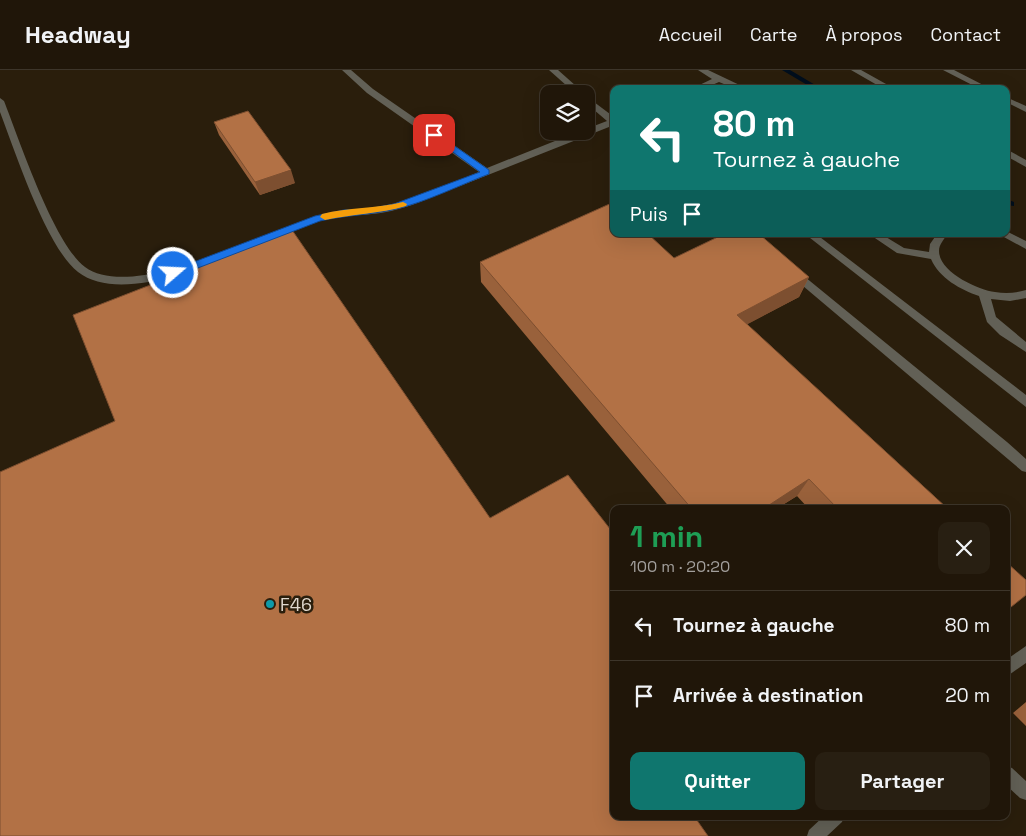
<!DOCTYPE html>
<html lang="fr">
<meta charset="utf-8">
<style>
:root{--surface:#201609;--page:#281f12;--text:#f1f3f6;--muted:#a29f9c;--line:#3d352a;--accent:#0f766e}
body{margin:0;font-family:"Space Grotesk",sans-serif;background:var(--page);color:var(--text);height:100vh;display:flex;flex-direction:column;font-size:19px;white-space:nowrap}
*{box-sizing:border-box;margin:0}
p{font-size:16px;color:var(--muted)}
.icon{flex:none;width:28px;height:28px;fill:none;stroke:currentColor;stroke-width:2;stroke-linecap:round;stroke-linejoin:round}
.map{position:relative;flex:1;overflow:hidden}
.drawer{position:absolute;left:610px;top:435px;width:400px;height:315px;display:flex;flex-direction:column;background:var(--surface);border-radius:10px;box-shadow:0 5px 20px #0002,0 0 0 1px var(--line)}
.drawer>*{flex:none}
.banner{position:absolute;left:610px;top:15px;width:400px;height:152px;border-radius:10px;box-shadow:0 5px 20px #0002,0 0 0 1px var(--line);background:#0f766e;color:#fff;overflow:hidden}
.buttons{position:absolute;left:540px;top:15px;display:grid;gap:10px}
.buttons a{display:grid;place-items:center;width:55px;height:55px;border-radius:10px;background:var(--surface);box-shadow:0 5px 20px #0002,0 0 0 1px var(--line);font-size:25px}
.pin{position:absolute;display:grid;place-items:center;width:42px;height:42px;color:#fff;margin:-21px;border-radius:10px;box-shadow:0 2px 8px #0006}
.me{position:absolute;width:55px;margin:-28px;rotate:71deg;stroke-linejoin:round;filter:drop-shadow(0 0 4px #0008)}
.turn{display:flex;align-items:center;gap:18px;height:105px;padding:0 20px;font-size:22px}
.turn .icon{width:65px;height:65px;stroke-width:2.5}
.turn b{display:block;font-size:35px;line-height:42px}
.then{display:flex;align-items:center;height:48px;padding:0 20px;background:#0003;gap:10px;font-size:19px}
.round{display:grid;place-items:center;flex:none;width:52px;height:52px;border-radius:10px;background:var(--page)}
.headline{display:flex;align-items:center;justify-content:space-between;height:85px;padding:0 20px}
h1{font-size:30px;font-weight:700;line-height:38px;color:#1e9e55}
.action{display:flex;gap:10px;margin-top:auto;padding:10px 20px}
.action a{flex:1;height:58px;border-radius:10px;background:var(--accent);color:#fff;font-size:20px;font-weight:700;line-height:58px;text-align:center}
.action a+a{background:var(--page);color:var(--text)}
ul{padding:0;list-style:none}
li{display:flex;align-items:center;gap:15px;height:70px;padding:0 20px;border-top:1px solid var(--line)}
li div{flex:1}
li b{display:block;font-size:19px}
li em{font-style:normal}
header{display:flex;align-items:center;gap:30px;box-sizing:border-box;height:70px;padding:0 25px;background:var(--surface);border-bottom:1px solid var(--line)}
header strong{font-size:24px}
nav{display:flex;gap:28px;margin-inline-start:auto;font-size:18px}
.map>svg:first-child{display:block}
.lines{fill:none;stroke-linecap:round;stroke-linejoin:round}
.stream{fill:#000e1c;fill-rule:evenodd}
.lane{fill:#626056;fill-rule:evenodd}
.wall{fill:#99613b}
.shaded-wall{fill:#7d4f30}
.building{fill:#b27145;stroke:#7d4f30}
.route{fill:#1a73e8;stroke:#114b97}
.slow{fill:#f59e0b}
.culture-dot{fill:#0f9aa8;stroke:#2a1e0c;stroke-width:2}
.labels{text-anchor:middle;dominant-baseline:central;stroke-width:5;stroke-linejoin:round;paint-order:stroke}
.poi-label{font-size:18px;fill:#dfd7cc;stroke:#2a1e0c;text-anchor:start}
</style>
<header>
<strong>Headway</strong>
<nav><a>Accueil</a><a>Carte</a><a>À propos</a><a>Contact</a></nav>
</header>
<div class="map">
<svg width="1026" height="766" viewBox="0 0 1026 766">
<rect width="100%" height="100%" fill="#2a1e0c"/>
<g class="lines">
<!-- stream -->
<path class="stream" d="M782,0H790L822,19H814Z
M1006,129L1014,132V136L1006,135Z"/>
<!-- lane -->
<path class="lane" d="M342,0H351L373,19L487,98L580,61H586V59L607,51L586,33V26L614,47V55L412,135C399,139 386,143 372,144C355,146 338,145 323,150C266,168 132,244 78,202C46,177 15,81 0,42V28L4,31C19,69 54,174 85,197C132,232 265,164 316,146C341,139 367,140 392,134C422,128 451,113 479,102L367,23Z
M549,0H558L585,24H576Z
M698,0H708L748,19H736L719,12L703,19H691L712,9Z
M851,0H861L895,19H884Z
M943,0H954L991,19H980Z
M1006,27L1026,36V42L1006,32Z
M1006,79L1026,90V97L1006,86Z
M1006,161L1026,171V179L1002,166L1001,164H1006Z
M805,164H816L1026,325V337Z
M869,164H881L904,178L929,182L930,174L937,164H947C944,170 939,174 939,181C939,202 978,220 995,222C1006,224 1016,223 1026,220V228L1010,231L991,229L996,247L1026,272V282L1000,265L987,252L979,226C961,220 939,208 931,189L897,183Z
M794,198L1007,372L1026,389V402L1022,401L790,205L789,202Z
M1026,576V593L1006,607V590Z
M1006,696L1012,698L1026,711V730L1020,728L1006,715Z
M824,746H844L842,752L827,766H807L809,760Z"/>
</g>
<!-- wall -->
<path class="wall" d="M214,52L295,113L260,125L219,65Z
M674,188L809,207L799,227L747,254L948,439H809L797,426L776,439H671L481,212L480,192Z
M1026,632V656L1013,643Z"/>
<!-- shaded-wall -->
<path class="shaded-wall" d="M291,100L295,113L260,125L255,112Z
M809,207L799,227L729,264L737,245Z
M809,409L797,426L776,439H763Z
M614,621V626L606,632L610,624Z"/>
<!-- building -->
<path class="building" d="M248,41L291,100L255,112L214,52Z
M614,132V164H648L674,188L724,164H759L809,207L737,245L948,439H838L809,409L763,439H692L480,192Z
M292,160L490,448L568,405L614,464V621L610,624L614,629V746H694L708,766H0V402L115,351L73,245Z
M1006,492L1026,510V525L1006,541Z"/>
<!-- route -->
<path class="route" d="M431,63H436L489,100V104C460,115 426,132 396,139C371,145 345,145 320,151L177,206L173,207L169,203L170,201L315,146L344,140L368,139L394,134L480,102L431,66Z"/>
<!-- slow -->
<path class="slow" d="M403,132L407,134L406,136C379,144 352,144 325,150L320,147L322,144C348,137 376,139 403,132Z"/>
<!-- markers -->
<circle class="culture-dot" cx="270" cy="534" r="5"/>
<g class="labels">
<!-- poi labels -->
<g class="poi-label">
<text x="280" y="534">F46</text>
</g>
</g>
</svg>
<div class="buttons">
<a><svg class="icon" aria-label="layers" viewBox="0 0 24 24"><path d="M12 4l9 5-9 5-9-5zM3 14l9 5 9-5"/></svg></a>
</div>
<div class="pin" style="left:434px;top:65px;background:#d93025"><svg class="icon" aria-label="arrive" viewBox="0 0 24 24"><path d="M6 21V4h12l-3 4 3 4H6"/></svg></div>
<svg class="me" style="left:173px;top:203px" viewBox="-20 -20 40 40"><circle r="17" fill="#1a73e8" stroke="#fff" stroke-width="3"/><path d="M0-11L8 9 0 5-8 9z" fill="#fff"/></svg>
<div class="banner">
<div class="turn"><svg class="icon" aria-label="left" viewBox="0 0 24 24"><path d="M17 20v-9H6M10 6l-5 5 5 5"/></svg><div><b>80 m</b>Tournez à gauche</div></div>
<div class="then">Puis<svg class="icon" aria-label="arrive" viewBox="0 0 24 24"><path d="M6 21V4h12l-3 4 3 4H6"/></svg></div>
</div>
<section class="drawer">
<div class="headline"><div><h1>1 min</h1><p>100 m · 20:20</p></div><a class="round"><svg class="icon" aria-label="close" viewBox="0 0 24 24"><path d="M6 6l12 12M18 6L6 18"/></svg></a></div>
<ul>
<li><svg class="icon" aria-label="left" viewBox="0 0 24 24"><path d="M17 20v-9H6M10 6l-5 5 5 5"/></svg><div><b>Tournez à gauche</b></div><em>80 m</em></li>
<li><svg class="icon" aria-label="arrive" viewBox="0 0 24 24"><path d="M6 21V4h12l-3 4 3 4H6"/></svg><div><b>Arrivée à destination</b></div><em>20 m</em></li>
</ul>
<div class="action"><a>Quitter</a><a>Partager</a></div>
</section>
</div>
